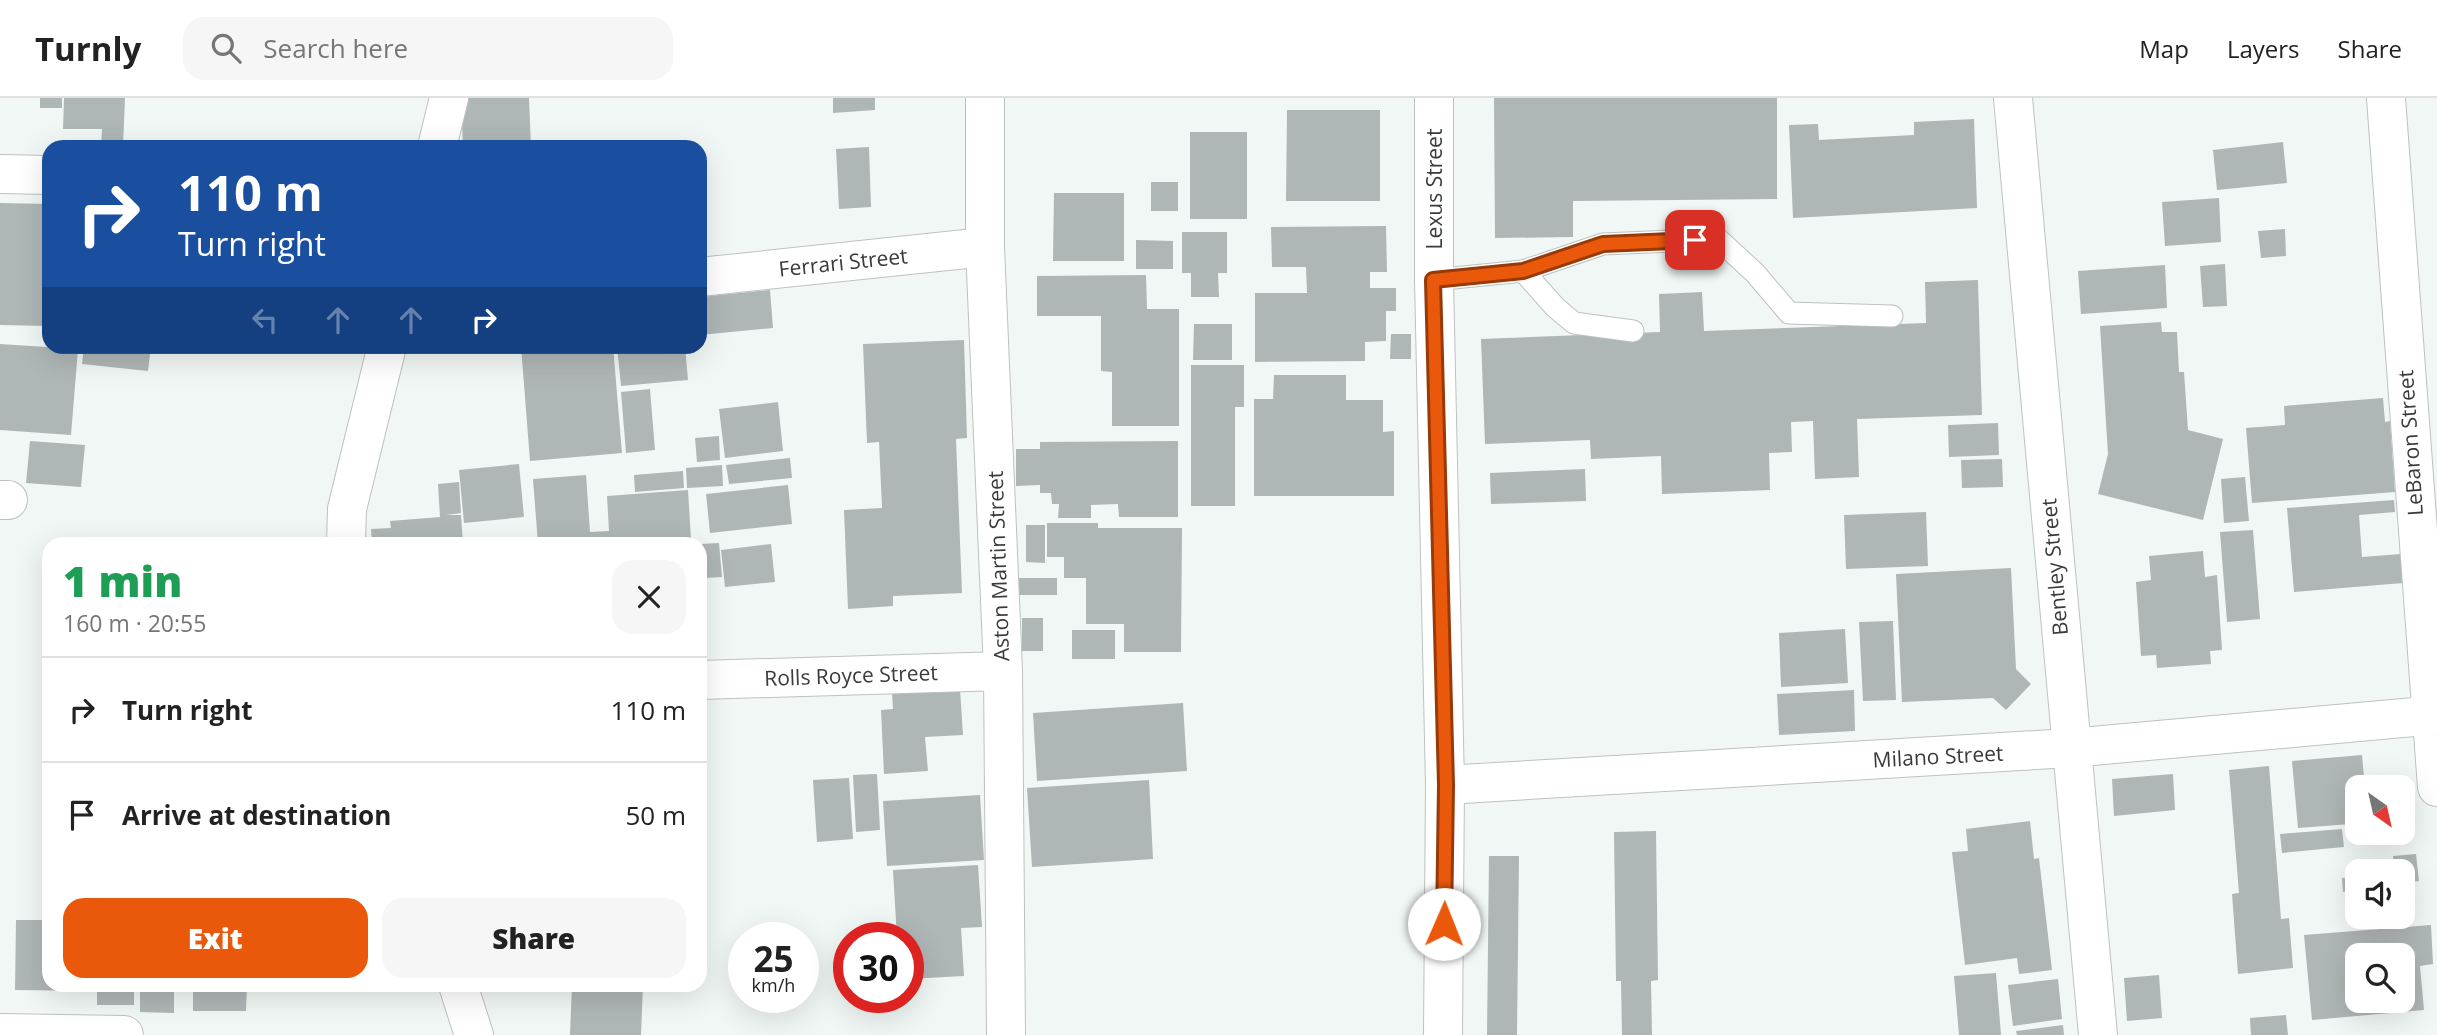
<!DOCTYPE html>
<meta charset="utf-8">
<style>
:root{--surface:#fff;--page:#f6f6f6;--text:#222;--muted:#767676;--line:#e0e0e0;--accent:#ea580c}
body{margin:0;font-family:"Open Sans",sans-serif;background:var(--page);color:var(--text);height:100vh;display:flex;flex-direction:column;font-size:26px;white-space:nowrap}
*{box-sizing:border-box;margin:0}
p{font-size:23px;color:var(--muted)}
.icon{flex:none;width:38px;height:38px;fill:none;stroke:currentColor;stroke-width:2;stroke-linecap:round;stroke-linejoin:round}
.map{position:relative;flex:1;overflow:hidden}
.details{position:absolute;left:42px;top:439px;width:665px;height:455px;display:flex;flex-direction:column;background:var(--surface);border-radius:21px;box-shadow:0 7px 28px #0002}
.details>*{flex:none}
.banner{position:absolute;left:42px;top:42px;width:665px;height:214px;border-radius:21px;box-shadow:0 7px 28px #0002;background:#1a4fa0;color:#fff;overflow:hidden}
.needle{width:46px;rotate:146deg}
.tools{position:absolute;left:2345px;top:677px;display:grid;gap:14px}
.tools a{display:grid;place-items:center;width:70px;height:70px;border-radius:14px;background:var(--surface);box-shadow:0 7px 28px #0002;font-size:35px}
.speed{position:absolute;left:728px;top:824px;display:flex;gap:14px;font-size:35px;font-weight:700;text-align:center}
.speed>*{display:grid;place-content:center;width:91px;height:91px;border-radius:50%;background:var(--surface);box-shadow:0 7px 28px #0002;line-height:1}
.speed small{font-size:18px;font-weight:400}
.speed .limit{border:10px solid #d22;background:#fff;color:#111}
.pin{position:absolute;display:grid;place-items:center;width:60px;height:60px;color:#fff;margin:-30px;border-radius:14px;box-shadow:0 4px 10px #0006}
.me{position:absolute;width:77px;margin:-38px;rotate:1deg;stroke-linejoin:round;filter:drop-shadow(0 0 5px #0008)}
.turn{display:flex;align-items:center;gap:24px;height:147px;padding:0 21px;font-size:32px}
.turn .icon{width:91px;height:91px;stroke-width:2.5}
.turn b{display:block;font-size:49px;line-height:60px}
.lanes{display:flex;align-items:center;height:66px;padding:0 21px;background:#0003;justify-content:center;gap:35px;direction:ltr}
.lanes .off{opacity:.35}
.round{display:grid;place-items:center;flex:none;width:74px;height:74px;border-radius:21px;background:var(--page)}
.head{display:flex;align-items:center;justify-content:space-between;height:119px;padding:0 21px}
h1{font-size:42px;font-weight:800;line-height:52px;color:#1e9e55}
.primary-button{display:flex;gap:14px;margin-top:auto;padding:14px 21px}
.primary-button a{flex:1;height:80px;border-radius:21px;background:var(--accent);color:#fff;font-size:28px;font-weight:800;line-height:80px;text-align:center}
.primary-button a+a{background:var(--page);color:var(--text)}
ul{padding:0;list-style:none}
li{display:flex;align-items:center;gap:21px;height:105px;padding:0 21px;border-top:2px solid var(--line)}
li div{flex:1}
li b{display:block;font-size:26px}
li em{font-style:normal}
header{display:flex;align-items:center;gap:42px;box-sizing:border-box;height:98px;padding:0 35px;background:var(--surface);border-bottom:2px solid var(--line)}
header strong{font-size:33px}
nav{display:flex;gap:38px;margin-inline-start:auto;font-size:24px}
.search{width:490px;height:63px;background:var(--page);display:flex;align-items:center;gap:18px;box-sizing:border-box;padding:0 24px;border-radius:21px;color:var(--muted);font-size:26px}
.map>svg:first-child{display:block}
.building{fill:#afb6b6;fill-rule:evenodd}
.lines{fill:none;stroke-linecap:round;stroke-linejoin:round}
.service-casing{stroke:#bdc2bf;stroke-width:23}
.minor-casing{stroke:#bdc2bf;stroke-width:40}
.service{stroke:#fff;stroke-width:21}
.minor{stroke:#fff;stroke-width:38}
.route-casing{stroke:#983908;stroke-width:18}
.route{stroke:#ea580c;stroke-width:12}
.labels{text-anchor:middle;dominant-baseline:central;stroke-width:5;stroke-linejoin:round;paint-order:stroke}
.street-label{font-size:21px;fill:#393b3a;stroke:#fff}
</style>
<header>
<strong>Turnly</strong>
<div class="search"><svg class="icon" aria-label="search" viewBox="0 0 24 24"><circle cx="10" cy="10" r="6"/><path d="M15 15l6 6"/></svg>Search here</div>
<nav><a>Map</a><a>Layers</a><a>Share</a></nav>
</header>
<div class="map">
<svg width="2437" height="937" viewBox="0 0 2437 937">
<rect width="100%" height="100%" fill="#f1f7f4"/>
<!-- building -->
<path class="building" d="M40,0H62V10H40Z
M64,0H125L123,49H101L102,31H63Z
M461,0H529L531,49H463Z
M833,0H875V12L833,15Z
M1494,0H1777V101L1573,103V139L1495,140Z
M1287,12H1380V103H1286Z
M1974,21L1977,110L1793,120L1789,27L1818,26L1819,42L1914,37V24Z
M1190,34H1247V121H1190Z
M2283,44L2287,85L2217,92L2213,52Z
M869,49L871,109L839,111L836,51Z
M1151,84H1178V113H1151Z
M1054,95H1124V163H1053Z
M2219,100L2221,144L2165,148L2162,104Z
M0,105L49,106V228L0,227Z
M1386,128L1387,174H1370V190H1396V213H1386V243L1365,244V263L1255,264V195H1307L1306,169H1272L1271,129Z
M2285,131L2286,158L2261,160L2258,133Z
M1182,134H1227V175H1218L1219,199H1191V175H1182Z
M1136,142L1173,143V171H1136Z
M2225,166L2227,208L2203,209L2200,168Z
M2165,167L2167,210L2081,216L2078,173Z
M1146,177L1147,211H1179V328H1112V274L1101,273V218H1037V178Z
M1978,182L1982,317L1857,321L1859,379L1815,381L1813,323L1791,324L1792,354L1769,355L1770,392L1662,396L1661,358L1591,361L1590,342L1485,346L1481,241L1660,234L1659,196L1702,194L1704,233L1926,225L1925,184Z
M770,192L773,230L700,237V199Z
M2161,224L2162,234H2177L2179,274H2184L2188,332L2223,341L2203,422L2098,396L2108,356L2100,228Z
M1194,226H1232V262H1193Z
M1391,236H1411V261H1390Z
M964,242L967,340L956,341L962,495L893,498V508L848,511L844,412L882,410L879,344L867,345L863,246Z
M0,246L78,251L71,337L0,332Z
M84,248H151L148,273L82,266Z
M521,248H613L622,355L530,363Z
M617,248H685L688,282L621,288Z
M1191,267H1244V309H1235V408H1191Z
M1274,277H1346V302H1383V334L1394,333V398H1254V301H1273Z
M650,291L655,352L626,355L621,294Z
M2383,300L2385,324L2390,323L2395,394L2252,405L2246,330L2285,327L2284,308Z
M778,304L783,353L725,360L719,311Z
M1998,325L1999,357L1949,359L1948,327Z
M719,338L720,362L697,364L695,340Z
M30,343L85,347L81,389L26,385Z
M1178,343V419H1119L1118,406L1091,407V420H1058L1059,406H1052L1051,395H1040V387L1016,388V351H1040V344Z
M790,360L792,380L729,386L726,367Z
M2002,361L2003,389L1962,390L1961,362Z
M519,366L524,419L464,425L459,372Z
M722,367L723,388L687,390L686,370Z
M1585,371L1586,403L1491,406L1490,375Z
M683,373L684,390L635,394L634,377Z
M586,377L590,434L609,433L607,398L688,392L691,442L666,446H538L533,381Z
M2245,379L2249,423L2224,425L2221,381Z
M459,384L461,415L446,417H461L463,446H372L371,431L391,430L390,423L440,419L438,386Z
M788,387L792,426L710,435L706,396Z
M2394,402L2395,414L2359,417L2362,459L2401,456L2403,485L2294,494L2287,410Z
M1926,414L1928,468L1846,471L1844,417Z
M1047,425H1098V430H1182L1181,554H1124V526H1086V480H1064V459H1047Z
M1026,427H1045V465L1026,464Z
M2253,432L2260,521L2227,524L2220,434Z
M719,445L722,479L703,480L705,512L700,513V446Z
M771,446L775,484L725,489L721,452Z
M2203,453L2205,479L2217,477L2222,552L2210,553L2211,566L2157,570L2156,557L2141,558L2136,484L2151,482L2149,458Z
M2011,470L2016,571L2031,586L2006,612L1993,600L1902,604L1896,476Z
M1019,480H1057V497H1019Z
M1022,520H1043V553H1022Z
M1893,523L1896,602L1863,603L1859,524Z
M1845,531L1848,585L1781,589L1779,535Z
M1072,532H1115V561H1072Z
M960,591L963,637L925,639L928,673L884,676L881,612L893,611L892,595Z
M1854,592L1855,633L1779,637L1777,596Z
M1183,605L1187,673L1037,683L1033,615Z
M2362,657L2365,690H2357V731L2352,732L2351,726L2298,730L2292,663Z
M2269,668L2281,821L2289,820L2293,870L2238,876L2232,796L2239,795L2229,672Z
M877,676L880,732L856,734L853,677Z
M2173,676L2175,712L2114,718L2112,681Z
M849,680L853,741L817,744L813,682Z
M1149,682L1153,761L1032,769L1027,690Z
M980,697L984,762L887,768L883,703Z
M2030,723L2034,761L2039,760L2052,872L2019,876L2017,860L1965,867L1952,754L1968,753L1966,731Z
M2342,731L2344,749L2282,755L2280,736Z
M1656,733L1658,882L1651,883L1652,937H1622L1621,883H1616L1614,734Z
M2416,756L2419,783L2403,785V774H2394L2393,758Z
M1489,758H1519L1517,937H1487Z
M978,767L982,829L961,830L964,878L908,881V840H897L893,772Z
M2357,779V792L2343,794L2342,780Z
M16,822H49V887H92V893L15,892Z
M2431,827L2433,866L2420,868L2424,912L2312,922L2304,837ZM2357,858H2403V903H2357Z
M1996,875L2001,937H1959L1954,878Z
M2159,877L2162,920L2127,923L2124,880Z
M2058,881L2062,921L2013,928L2008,887Z
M97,887H134V907H97Z
M140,887H174V915L140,914Z
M193,887H247L246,913H193Z
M572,887H643L641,937H570Z
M2286,917L2288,937H2251L2250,920Z
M2063,927L2064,937H2017L2016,933Z"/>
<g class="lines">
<!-- service casing -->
<g class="service-casing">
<path id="service" d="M1523,173L1555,209L1574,225L1633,233
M1434,182L1523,173L1603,146L1718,141L1755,175L1789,215L1892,218"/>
</g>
<!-- minor casing -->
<g class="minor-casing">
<path id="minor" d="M985,0V149L1003,573L1006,937
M1434,0V182L1445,687L1443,937
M2013,0L2098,937
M2386,0L2437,689
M437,49L449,0
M0,76L49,77
M700,179L985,149
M0,402H8
M346,446L347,411L387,248
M700,582L1003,573
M1445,687L2070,650L2437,617
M458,887L474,937
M0,935L124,937"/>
</g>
<!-- service -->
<use href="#service" class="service"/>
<!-- minor -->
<use href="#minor" class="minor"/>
</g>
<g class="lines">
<!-- route casing -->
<g class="route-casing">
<path id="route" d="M1444,826L1446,687L1433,182L1523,173L1603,146L1695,142"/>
</g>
<!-- route -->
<use href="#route" class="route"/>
</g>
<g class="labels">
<!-- street labels -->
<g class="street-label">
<text transform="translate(1434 91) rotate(-90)">Lexus Street</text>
<text transform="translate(843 164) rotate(-6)">Ferrari Street</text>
<text transform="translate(2410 345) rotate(-94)">LeBaron Street</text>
<text transform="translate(998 468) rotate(-92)">Aston Martin Street</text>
<text transform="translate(2054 469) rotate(-95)">Bentley Street</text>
<text transform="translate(851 577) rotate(-2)">Rolls Royce Street</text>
<text transform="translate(1938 658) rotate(-3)">Milano Street</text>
</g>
</g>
</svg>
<div class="tools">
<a><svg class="needle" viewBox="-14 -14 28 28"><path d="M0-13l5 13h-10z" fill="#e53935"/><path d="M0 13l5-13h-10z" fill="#767676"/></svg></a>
<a><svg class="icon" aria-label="sound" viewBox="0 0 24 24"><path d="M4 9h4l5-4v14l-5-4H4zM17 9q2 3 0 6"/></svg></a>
<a><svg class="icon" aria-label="search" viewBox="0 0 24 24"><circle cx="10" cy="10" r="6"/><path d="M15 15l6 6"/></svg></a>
</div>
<div class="speed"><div>25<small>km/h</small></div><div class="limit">30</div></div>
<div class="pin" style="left:1695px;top:142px;background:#d93025"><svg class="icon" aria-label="arrive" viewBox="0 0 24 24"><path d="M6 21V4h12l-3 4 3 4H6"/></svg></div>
<svg class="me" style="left:1444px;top:826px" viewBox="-20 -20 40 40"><circle r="19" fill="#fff"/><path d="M0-13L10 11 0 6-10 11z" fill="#ea580c"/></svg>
<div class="banner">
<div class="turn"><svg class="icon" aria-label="right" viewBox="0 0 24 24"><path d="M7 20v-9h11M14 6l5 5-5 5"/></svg><div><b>110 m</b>Turn right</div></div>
<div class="lanes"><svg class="icon off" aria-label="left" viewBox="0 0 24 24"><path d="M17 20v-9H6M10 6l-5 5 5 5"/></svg><svg class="icon off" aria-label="ahead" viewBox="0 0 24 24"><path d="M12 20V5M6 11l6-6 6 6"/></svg><svg class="icon off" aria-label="ahead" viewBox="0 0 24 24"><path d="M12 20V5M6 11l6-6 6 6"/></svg><svg class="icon" aria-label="right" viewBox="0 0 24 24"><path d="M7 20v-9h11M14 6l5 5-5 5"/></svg></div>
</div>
<section class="details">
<div class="head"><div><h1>1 min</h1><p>160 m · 20:55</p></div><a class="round"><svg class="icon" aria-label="close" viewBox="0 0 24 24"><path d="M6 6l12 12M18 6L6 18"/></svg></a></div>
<ul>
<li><svg class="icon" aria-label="right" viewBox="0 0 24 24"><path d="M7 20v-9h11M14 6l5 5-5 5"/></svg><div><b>Turn right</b></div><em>110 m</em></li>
<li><svg class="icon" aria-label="arrive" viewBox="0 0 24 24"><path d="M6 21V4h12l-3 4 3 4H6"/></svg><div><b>Arrive at destination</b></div><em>50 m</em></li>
</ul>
<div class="primary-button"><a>Exit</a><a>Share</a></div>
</section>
</div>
